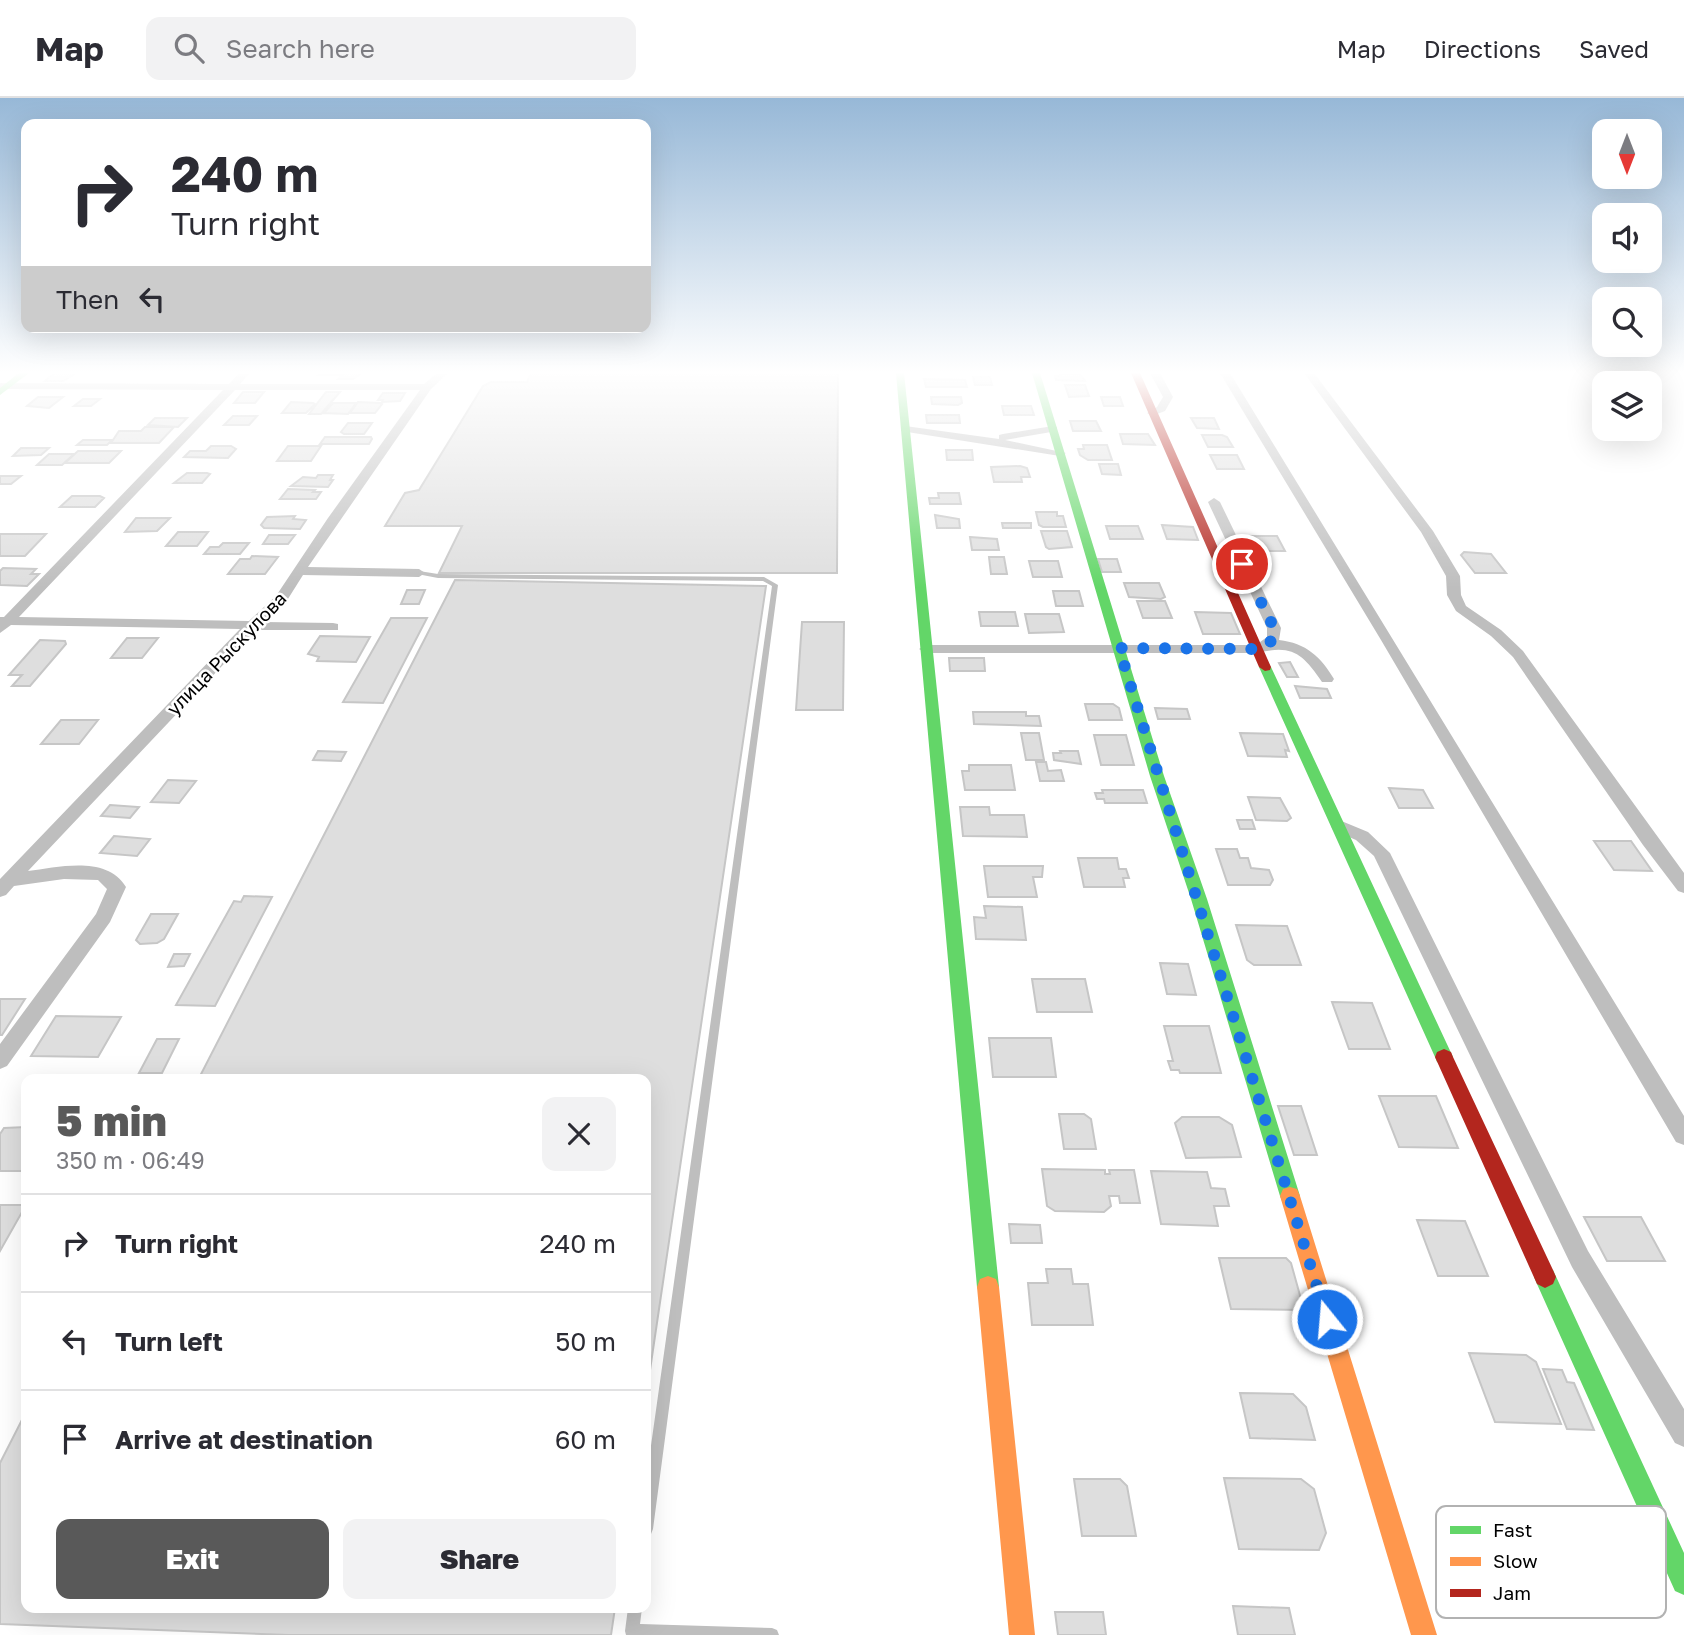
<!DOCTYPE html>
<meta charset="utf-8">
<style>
:root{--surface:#fff;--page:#f2f2f3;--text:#2b2b33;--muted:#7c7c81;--line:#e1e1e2;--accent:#595959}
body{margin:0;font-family:"Golos Text",sans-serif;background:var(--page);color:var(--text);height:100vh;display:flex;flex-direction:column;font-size:26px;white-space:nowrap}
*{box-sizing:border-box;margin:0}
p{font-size:23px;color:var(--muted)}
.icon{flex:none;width:38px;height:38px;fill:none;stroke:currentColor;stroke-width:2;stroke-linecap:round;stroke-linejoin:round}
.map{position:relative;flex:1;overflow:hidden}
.panel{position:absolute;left:21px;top:976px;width:630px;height:539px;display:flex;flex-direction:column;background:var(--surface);border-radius:14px;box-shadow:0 7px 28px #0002}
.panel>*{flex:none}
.banner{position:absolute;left:21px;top:21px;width:630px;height:214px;border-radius:14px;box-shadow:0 7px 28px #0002;background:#fff;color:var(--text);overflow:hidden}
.needle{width:46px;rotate:180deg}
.tools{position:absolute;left:1592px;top:21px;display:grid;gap:14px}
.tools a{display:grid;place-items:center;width:70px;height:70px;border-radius:14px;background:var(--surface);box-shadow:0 7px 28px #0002;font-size:35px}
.pin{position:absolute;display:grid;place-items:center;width:60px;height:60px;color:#fff;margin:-30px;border:4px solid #fff;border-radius:50%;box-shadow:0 2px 7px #0007}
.me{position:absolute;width:77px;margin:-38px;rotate:343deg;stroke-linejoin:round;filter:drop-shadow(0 0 5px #0008)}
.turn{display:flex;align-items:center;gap:24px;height:147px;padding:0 35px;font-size:32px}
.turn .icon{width:91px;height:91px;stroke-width:2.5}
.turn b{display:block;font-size:49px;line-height:60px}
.then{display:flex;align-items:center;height:66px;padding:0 35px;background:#0003;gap:14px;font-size:26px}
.round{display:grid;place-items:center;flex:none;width:74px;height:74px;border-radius:14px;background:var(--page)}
.overview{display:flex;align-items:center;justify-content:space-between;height:119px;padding:0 35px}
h1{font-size:42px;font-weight:800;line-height:52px;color:var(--accent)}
.primary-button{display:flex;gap:14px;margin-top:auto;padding:14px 35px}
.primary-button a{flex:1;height:80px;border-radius:14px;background:var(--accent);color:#fff;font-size:28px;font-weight:800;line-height:80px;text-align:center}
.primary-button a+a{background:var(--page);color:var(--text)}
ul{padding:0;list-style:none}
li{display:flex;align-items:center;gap:21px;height:98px;padding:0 35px;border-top:2px solid var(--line)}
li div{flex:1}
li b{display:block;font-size:26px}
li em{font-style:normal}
header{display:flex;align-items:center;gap:42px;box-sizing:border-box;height:98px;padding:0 35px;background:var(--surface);border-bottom:2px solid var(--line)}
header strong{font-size:33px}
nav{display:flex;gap:38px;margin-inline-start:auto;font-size:24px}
.search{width:490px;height:63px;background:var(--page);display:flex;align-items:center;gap:18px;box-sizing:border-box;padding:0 24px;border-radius:14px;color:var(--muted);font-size:26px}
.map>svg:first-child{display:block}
.building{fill:#dedede;stroke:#c6c6c6;stroke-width:2}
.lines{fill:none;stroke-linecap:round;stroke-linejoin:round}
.lane{fill:#bebebe;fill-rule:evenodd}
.street{fill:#bebebe;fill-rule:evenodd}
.fast{fill:#63d668;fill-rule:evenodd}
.slow{fill:#ff974d;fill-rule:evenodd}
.jam{fill:#b3261e;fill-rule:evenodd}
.route{stroke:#1a73e8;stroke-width:12;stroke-dasharray:0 21.6}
.labels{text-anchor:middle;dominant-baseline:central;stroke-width:5;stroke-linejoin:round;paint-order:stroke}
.far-street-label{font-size:19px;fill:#000;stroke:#fff}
.key{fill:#fff;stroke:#b2b2b2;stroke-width:2}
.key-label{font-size:19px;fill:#000}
</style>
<header>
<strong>Map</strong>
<div class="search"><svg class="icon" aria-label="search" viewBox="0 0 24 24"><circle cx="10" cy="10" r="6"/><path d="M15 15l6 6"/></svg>Search here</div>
<nav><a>Map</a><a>Directions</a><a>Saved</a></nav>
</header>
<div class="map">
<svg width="1684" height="1537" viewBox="0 0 1684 1537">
<rect width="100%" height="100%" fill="#fff"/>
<!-- building -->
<path class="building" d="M55,275H76L63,283H45Z
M320,275H361L353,281H338L342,277H318Z
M531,275H838L837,475H439L462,428H385L405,395L419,392L483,288L491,284H527Z
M1060,276H1080L1085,283L1056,282L1055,278H1060Z
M973,279H990L992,287H975Z
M924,281L965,282L967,289H926Z
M1065,287H1085L1089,298L1069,299Z
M243,294H264L255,305H234Z
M326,294H340L321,316H309Z
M383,295H405L400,303L382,304L383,302H378Z
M38,299H63L49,310L27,308Z
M931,299H961L962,305L958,307L932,306Z
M1101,299H1120L1123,308H1104Z
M83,301H100L91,308H74Z
M291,304L313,305L315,306L306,315H282Z
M358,304L380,305L382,306L375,315H350Z
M333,305H356L348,316L324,315Z
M1002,308H1031L1034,317H1004Z
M926,317H959L960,325H927Z
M233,318H257L249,327H224Z
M155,320H187L178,329L148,327Z
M1191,320H1214L1219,331L1197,330Z
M1070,323H1096L1101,333H1073Z
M348,325H372L364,336H344L341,334Z
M145,329H174L159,345H111L119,333H141Z
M1120,336H1148L1155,347L1123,346Z
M1202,337H1222L1227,339L1233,349H1208Z
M325,339H371L372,341L369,346H320Z
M83,342H112L107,347H77Z
M1083,347H1107L1112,362H1088L1080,357L1078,351H1084Z
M211,348H231L236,351L228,360L184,359L190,353H206Z
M288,348H321L311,363H277Z
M21,350H49L41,357L13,358Z
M946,352H972L973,362H947Z
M78,353H121L109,365H65Z
M49,356H74L62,367H37Z
M1210,357H1237L1244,371H1217Z
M1099,366H1118L1121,377L1102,376Z
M1020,368L1027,370L1030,379H1021L1022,384H994L991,369Z
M187,375H207L210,376L202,385H174Z
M318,377H333L330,382H333L328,389L291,388L303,379L316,380Z
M0,378H21L11,386H0Z
M288,391L315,392L313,394H321L316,401H280Z
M938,395H959L961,406H930L929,400H939Z
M72,398H100L104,400L95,409H60Z
M1036,414H1057V418H1063L1066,429H1043L1039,427Z
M935,417L959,421L960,430H937Z
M295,418L293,421L306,422L300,431L264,430L261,427L267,419Z
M136,420H170L157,433L125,434Z
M1002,425H1031V430H1003Z
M1162,427L1193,429L1198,442L1167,441Z
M1106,428H1138L1143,441H1110Z
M1041,433H1067L1072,449L1049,451L1046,449Z
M178,434H208L197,448H166Z
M0,436H46L25,458H0Z
M269,437H295L288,446H263Z
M1247,438H1277L1285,453H1255Z
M970,439L997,441L999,452H972Z
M223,445H249L240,456H204L210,449H219Z
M1464,454L1491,456L1506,475H1475L1461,457Z
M252,458L278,459L265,476H228L240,461H250Z
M989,459H1004L1007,476H991Z
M1098,461H1117L1121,474H1102Z
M1029,463H1058L1062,479H1033Z
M3,470L36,471L31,476H39L27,488L0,487V473Z
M455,482L766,488L646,1299V982H198Z
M1124,485H1159L1165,499L1161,501L1129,499Z
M407,492H425L419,506H401Z
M1053,493H1079L1083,508H1056Z
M1137,503H1165L1172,520H1143Z
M979,514H1015L1018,528H981Z
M1195,514L1231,515L1240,536H1203Z
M1025,516H1059L1064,534L1029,535Z
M391,520H427L383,605L343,604Z
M802,524H844L843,612H796Z
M320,538L370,539L356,564L317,563L319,559L308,556Z
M127,540H158L142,560H111Z
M40,542L65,543L66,546L30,588H12L22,577H9Z
M949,560H984L985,573H950Z
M1290,564L1298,579H1287L1279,565Z
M1295,588L1327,591L1331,600H1300Z
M1085,606H1113L1119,610L1122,622H1089Z
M1155,610L1187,611L1190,621H1158Z
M973,614H1026V618H1039L1041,628L974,626Z
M61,622H98L79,646H41Z
M1021,635H1039L1044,662H1026Z
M1240,635L1283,636L1289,653L1285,652L1287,659L1248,658Z
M1094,637H1126L1134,667H1101Z
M318,653L346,654L341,663L313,662Z
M1060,653H1078L1081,666L1054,662L1053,655H1061Z
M1036,664H1046L1048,673L1061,672L1064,683H1040Z
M969,667H1011L1015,692H965L962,673H969Z
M168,682L196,683L179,705L151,704Z
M1389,690L1423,692L1433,710H1399Z
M1102,692H1143L1147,705H1105L1104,701H1097L1095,695H1103Z
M1248,699L1280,700L1291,720L1287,723L1256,722Z
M110,707L139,709L130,720L101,718Z
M960,709H989L990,717H1024L1027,739L963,738Z
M1237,722H1252L1255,731H1240Z
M114,738L150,741L137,758L100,755Z
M1594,743H1631L1652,773L1614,772Z
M1216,751H1237L1240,760H1248L1251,770L1269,772L1273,782L1270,787H1228Z
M1078,760H1117L1119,771H1126L1129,780H1123L1125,789H1084Z
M984,768H1043L1042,779H1033L1037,799H988Z
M244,798L272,799L215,908L176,907L234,803L241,804Z
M984,808L1022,809L1026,842L976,841L974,819L986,820Z
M151,816H178L164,841L157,845L140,846L136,842Z
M1236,827L1287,828L1301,867H1254L1247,862Z
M174,856H190L184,868L168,869Z
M1160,865L1188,866L1196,897L1167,896Z
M1032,881H1085L1092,914H1037Z
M0,901H25L2,937H0Z
M1332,904L1372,905L1390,951H1349Z
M56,918L121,919L98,959L31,958Z
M1164,928H1209L1221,975H1180L1179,972H1171L1168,963H1173Z
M989,940H1051L1056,979H993Z
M157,941H179L162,975H139Z
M1379,998H1436L1458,1050L1399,1049Z
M1278,1008H1301L1317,1057H1294Z
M1059,1016H1084L1091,1021L1096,1051H1064Z
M1182,1019H1219L1232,1027L1241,1059L1186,1060L1175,1025Z
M26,1029V1073H0V1036L4,1030Z
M1042,1071L1105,1072V1076H1110L1109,1072H1134L1140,1105H1120L1119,1098H1109L1111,1108L1104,1114L1055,1113L1047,1108Z
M1151,1073L1207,1074L1211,1090L1225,1091L1229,1108H1214L1218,1128L1161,1126Z
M0,1107H26L0,1153Z
M1584,1119H1641L1665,1163H1607Z
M1417,1122L1465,1123L1488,1178H1438Z
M1009,1126L1040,1127L1042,1145H1011Z
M1219,1160H1286L1291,1165L1304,1212L1231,1211Z
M1046,1171H1071L1073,1186H1088L1093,1227H1032L1028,1185H1048Z
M1469,1255L1526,1257L1536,1264L1561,1326L1495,1324Z
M1543,1271L1562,1272L1567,1284L1574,1285L1594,1332L1567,1331Z
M1240,1295L1293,1296L1306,1309L1315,1342L1250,1340Z
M26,1314V1510H615L611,1537H288L0,1526V1365Z
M1224,1380L1301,1381L1314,1391L1326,1435L1319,1452L1239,1451Z
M1074,1381H1120L1127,1388L1136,1438H1082Z
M1233,1508L1289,1510L1295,1537H1238Z
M1055,1514H1103L1106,1537H1058Z"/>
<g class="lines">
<!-- lane -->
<path class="lane" d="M419,473L438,476L764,479L778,487L653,1431L651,1436L646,1438V1383L772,488L763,483L438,480L417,476L416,475Z
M628,1510H642L640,1526L772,1530L777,1532L779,1537H626L625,1533Z"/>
<!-- street -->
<path class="street" d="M239,275H250L240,286H424L437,275H448L431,291L308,469L419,471L425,475L419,479L303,477L286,504L264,524L333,525L338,526V532H256L28,773C59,769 107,757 126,789L110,824L7,968L0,971V946L96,816L107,791L98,782L64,781L14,788L6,797L0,799V781L240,531L11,527L0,535V519H4L223,292L0,291V285L229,286ZM235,292H420L328,420L276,498L249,523L19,519Z
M1150,275H1160L1173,299L1165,313L1152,318L1147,315L1157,309L1163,299Z
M1220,275H1230L1684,1018V1047L1676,1044L1381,542Z
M1304,275H1314L1433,433L1460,478L1461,497L1466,508L1501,532L1523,553L1684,775V795L1678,793L1643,747L1513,559L1491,538L1456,513L1447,497L1446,478L1421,434Z
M905,328L999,341V337L1003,336L1053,328L1057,329V333L1005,342L1066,355L1060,358L901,333V329Z
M1214,400L1220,404L1281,530L1279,542C1306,545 1321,559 1334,581L1332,584H1322C1303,556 1292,546 1258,555H926L919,551L926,547H1256L1267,539V530L1208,404Z
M1339,722L1368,734L1390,755L1588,1153L1684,1311V1349L1675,1345L1572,1169L1374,758L1356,742L1333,732L1331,728L1333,724Z"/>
<!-- fast -->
<path class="fast" d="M19,275H29L0,297V290Z
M896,275H904L999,1189L996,1197L988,1200L980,1197L977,1189Z
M1032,275H1040L1164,678L1207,801L1300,1098L1297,1105L1290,1107L1283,1105L1280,1098L1191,801L1150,678Z
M1265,565L1271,569L1453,959L1451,964L1444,967L1437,964L1435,959L1259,569Z
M1545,1168L1553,1172L1684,1455V1497L1675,1493L1537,1186L1534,1179L1537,1172Z"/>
<!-- slow -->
<path class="slow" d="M1290,1089L1297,1091L1300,1098L1437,1537H1411L1280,1098L1283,1091Z
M988,1178L996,1181L999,1189L1035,1537H1009L977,1189L980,1181Z"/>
<!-- jam -->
<path class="jam" d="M1131,275H1140L1271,569L1270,572L1265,573L1259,569Z
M1444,951L1451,954L1453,959L1553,1172L1556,1179L1553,1186L1545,1190L1537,1186L1435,959L1437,954Z"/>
</g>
<!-- sky -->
<linearGradient id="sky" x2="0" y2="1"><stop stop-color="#97b8d7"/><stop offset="0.56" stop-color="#fff"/><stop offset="1" stop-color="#fff" stop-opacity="0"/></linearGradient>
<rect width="1684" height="490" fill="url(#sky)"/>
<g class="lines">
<!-- route -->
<path class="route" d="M1242,466L1274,530V540L1267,547L1258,551L1119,550L1327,1221"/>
</g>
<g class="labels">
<!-- far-street labels -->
<g class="far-street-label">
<text transform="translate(226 555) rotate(-46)">улица Рыскулова</text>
</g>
</g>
<!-- legend -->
<rect x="1436" y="1408" width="230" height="112" rx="10" class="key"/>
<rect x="1450" y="1428" width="31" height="8" fill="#63d668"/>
<rect x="1450" y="1459" width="31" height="9" fill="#ff974d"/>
<rect x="1450" y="1491" width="31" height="8" fill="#b3261e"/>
<g class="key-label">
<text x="1493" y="1439">Fast</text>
<text x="1493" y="1470">Slow</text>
<text x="1493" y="1502">Jam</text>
</g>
</svg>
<div class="tools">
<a><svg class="needle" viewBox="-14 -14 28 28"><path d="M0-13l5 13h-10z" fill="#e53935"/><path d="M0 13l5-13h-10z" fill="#7c7c81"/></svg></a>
<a><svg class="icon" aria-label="sound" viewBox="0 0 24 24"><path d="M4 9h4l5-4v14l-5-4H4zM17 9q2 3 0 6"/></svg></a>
<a><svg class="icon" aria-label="search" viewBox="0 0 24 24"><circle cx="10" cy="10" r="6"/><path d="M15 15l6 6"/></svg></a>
<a><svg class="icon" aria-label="layers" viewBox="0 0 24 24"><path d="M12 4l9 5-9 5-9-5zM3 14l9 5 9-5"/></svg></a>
</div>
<div class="pin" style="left:1242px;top:466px;background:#d93025"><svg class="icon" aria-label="arrive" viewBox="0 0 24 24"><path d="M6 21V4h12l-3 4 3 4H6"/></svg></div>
<svg class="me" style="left:1327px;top:1221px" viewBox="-20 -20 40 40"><circle r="17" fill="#1a73e8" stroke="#fff" stroke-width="3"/><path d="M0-11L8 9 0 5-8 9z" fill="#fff"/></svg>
<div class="banner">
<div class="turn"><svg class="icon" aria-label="right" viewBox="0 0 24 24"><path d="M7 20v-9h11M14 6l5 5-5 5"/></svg><div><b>240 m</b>Turn right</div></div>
<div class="then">Then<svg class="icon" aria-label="left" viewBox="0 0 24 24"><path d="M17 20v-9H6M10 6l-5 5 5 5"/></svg></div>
</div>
<section class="panel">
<div class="overview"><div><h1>5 min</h1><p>350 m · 06:49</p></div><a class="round"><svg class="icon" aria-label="close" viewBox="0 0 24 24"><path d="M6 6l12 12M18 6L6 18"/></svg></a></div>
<ul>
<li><svg class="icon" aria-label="right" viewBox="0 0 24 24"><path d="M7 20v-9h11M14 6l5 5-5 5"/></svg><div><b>Turn right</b></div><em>240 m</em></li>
<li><svg class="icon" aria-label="left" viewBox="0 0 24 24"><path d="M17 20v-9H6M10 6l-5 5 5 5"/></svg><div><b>Turn left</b></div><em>50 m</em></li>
<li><svg class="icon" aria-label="arrive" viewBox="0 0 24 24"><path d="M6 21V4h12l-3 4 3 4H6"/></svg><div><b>Arrive at destination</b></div><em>60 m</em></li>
</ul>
<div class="primary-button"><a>Exit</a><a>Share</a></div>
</section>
</div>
